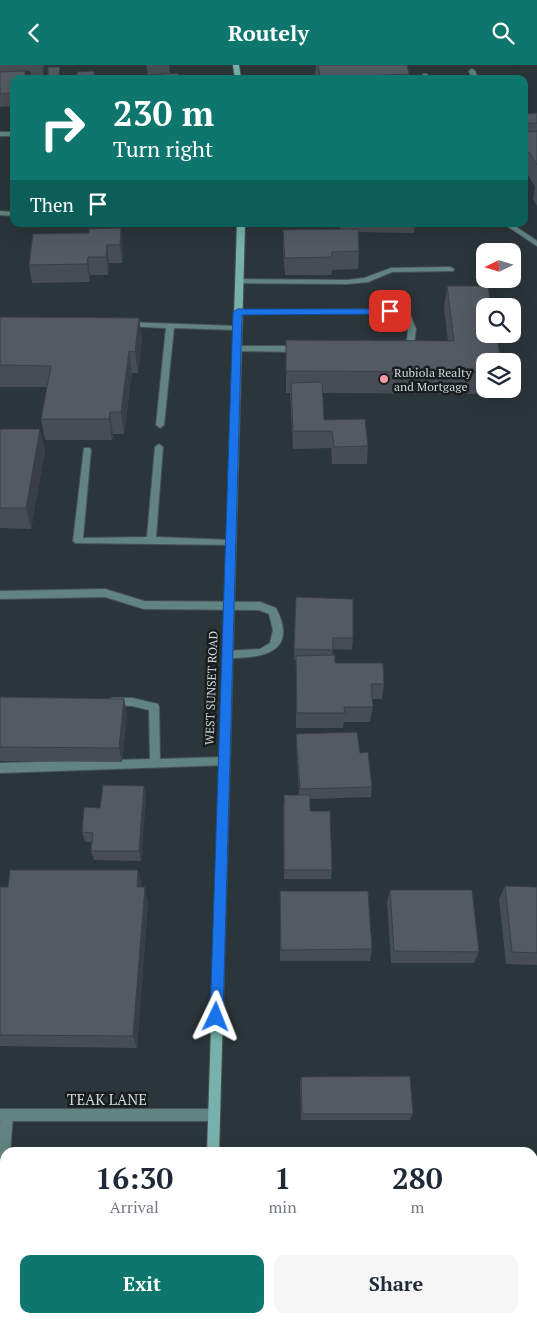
<!DOCTYPE html>
<style>
:root{--surface:#fff;--page:#f6f6f7;--text:#1f2937;--muted:#747a83;--accent:#0f766e}
body{margin:0;font-family:"PT Serif",serif;background:var(--page);color:var(--text);height:100vh;display:flex;flex-direction:column;font-size:19px;white-space:nowrap}
*{box-sizing:border-box;margin:0}
p{font-size:16px;color:var(--muted)}
.icon{flex:none;width:28px;height:28px;fill:none;stroke:currentColor;stroke-width:2;stroke-linecap:round;stroke-linejoin:round}
.map{position:relative;flex:1;overflow:hidden}
.sheet{position:absolute;left:0px;top:1082px;width:538px;height:176px;display:flex;flex-direction:column;background:var(--surface);border-radius:15px 15px 0 0;box-shadow:0 5px 20px #0002}
.sheet>*{flex:none}
.top-card{position:absolute;left:10px;top:10px;width:518px;height:152px;border-radius:10px;box-shadow:0 5px 20px #0002;background:#0f766e;color:#fff;overflow:hidden}
.needle{width:32px;rotate:265deg}
.fabs{position:absolute;left:476px;top:178px;display:grid;gap:10px}
.fabs a{display:grid;place-items:center;width:45px;height:45px;border-radius:10px;background:var(--surface);box-shadow:0 5px 20px #0002;font-size:25px}
.pin{position:absolute;display:grid;place-items:center;width:42px;height:42px;color:#fff;margin:-21px;border-radius:10px;box-shadow:0 2px 8px #0006}
.me{position:absolute;width:55px;margin:-28px;rotate:2deg;stroke-linejoin:round;filter:drop-shadow(0 0 4px #0008)}
.turn{display:flex;align-items:center;gap:18px;height:105px;padding:0 20px;font-size:22px}
.turn .icon{width:65px;height:65px;stroke-width:2.5}
.turn b{display:block;font-size:35px;line-height:42px}
.then{display:flex;align-items:center;height:48px;padding:0 20px;background:#0003;gap:10px;font-size:19px}
.eta{display:flex;justify-content:space-evenly;align-items:center;height:85px;text-align:center}
.eta b{font-size:30px;font-weight:600;line-height:35px}
.cta{display:flex;gap:10px;margin-top:auto;padding:10px 20px}
.cta a{flex:1;height:58px;border-radius:10px;background:var(--accent);color:#fff;font-size:20px;font-weight:600;line-height:58px;text-align:center}
.cta a+a{background:var(--page);color:var(--text)}
header{display:flex;justify-content:space-between;align-items:center;height:65px;padding:0 20px;background:var(--accent);color:#fff;font-size:22px;font-weight:600}
.map>svg:first-child{display:block}
.lines{fill:none;stroke-linecap:round;stroke-linejoin:round}
.lane-casing{stroke:#495356;stroke-width:2}
.street-casing{stroke:#495356;stroke-width:2}
.secondary-casing{stroke:#495356;stroke-width:2}
.lane{fill:#618481;fill-rule:evenodd}
.street{fill:#618481;fill-rule:evenodd}
.secondary{fill:#78b1ac;fill-rule:evenodd}
.wall{fill:#474d54}
.shaded-wall{fill:#3a3f45}
.building{fill:#535a62;stroke:#3a3f45}
.route{fill:#1a73e8;stroke:#114b97}
.poi-dot{fill:#f49aa2;stroke:#181d1e;stroke-width:2}
.labels{text-anchor:middle;dominant-baseline:central;stroke-width:5;stroke-linejoin:round;paint-order:stroke}
.poi-label{font-size:12px;fill:#d0d6d8;stroke:#181d1e;text-anchor:start}
.street-label{font-size:12px;fill:#d0d6d8;stroke:#181d1e}
.near-street-label{font-size:15px;fill:#d0d6d8;stroke:#181d1e}
</style>
<header><svg class="icon" aria-label="back" viewBox="0 0 24 24"><path d="M15 5l-7 7 7 7"/></svg>Routely<svg class="icon" aria-label="search" viewBox="0 0 24 24"><circle cx="10" cy="10" r="6"/><path d="M15 15l6 6"/></svg></header>
<div class="map">
<svg width="537" height="1258" viewBox="0 0 537 1258">
<rect width="100%" height="100%" fill="#2b363a"/>
<g class="lines">
<!-- lane casing -->
<g class="lane-casing">
<path id="lane" d="M472,4L475,6L478,14H472L469,6Z
M423,9H427L429,14H423Z
M0,146L14,147V151L0,150Z
M504,159H512L537,176V181Z
M450,202L454,204L453,206L392,207L368,217L347,219L239,218L235,216L239,214L347,215L364,213L391,203Z
M390,244L410,249L416,264L414,278L400,283L397,282V278L407,275L408,264L404,253L390,248L238,249L234,247L238,245Z
M123,257L237,261L241,263L237,265L174,263L164,360L160,363L156,360L166,263L126,261L122,259Z
M237,281H298L302,284L298,287L234,286L233,284Z
M159,379L163,382L156,472L231,475L236,478L234,480L75,478L73,476L84,383H90L91,385L83,473L147,472L155,382Z
M105,524L144,536L260,537L276,543C299,588 262,593 228,593L225,592L223,589L225,586L260,584L270,578L273,565L269,549L259,545L144,544L105,532L0,534V526Z
M113,633H132L158,639L159,642L160,694L224,692L228,694L229,697L228,700L0,708V698L150,694L149,645L132,641L109,640L108,637L109,634Z
M7,1044L11,1046L13,1050L10,1088H5V1132L0,1135V1058L3,1046Z
M5,1164V1178L0,1179V1165Z
M73,1254H87V1258H73Z"/>
</g>
<!-- street casing -->
<g class="street-casing">
<path id="street" d="M0,67H14V71H0Z
M0,1044H214L218,1046L220,1050L218,1054L214,1056H0Z"/>
</g>
<!-- secondary casing -->
<g class="secondary-casing">
<path id="secondary" d="M233,0H239L241,14H235Z
M237,159H245L219,1088H207Z
M200,1254H214V1258H200Z"/>
</g>
<!-- lane -->
<use href="#lane" class="lane"/>
<!-- street -->
<use href="#street" class="street"/>
<!-- secondary -->
<use href="#secondary" class="secondary"/>
</g>
<!-- wall -->
<path class="wall" d="M0,0H44L43,11L31,12L30,6H25L26,12L14,14V41L0,42Z
M146,0H169L170,8L148,10Z
M316,0H407L409,9V14H316L315,9Z
M537,48V141L533,134L535,122L525,105H524V49Z
M339,159H415L414,168L358,167L359,186L358,204L332,205L331,210H285L283,183V165L340,164Z
M89,164L123,181L122,198H109L108,210H90V217L32,218L29,200L89,168Z
M447,221L485,296V324H499L498,329L322,328L324,355L368,381L367,399H332L331,383L293,384L290,328H286V275L448,276L444,243Z
M0,252L139,253L142,274L138,308H132L124,369H113L112,375H45L41,354L47,322H0Z
M0,364L45,385L31,464L0,463Z
M296,532L353,573L352,585L333,584L332,590L335,598L384,619L382,634H372L373,642L370,657H344L343,663H296V595H294Z
M0,632L124,634L127,649L122,697L0,696Z
M296,669L360,688L372,722L371,732L310,734V746L332,805L331,814H284L283,740L299,730L296,679Z
M144,721L146,731L141,796L94,795L91,786L92,777H85L82,767L100,743Z
M138,805L142,822L148,838L137,983L0,981V822H8Z
M505,821L537,822V900L506,899L499,834Z
M390,825L479,887L474,898H391L387,837Z
M280,826L372,884L370,896H280Z
M301,1012L413,1049L410,1055H301L300,1018Z
M369,1254H532L537,1258H369Z"/>
<!-- shaded-wall -->
<path class="shaded-wall" d="M42,0H44L43,11Z
M121,163L123,181L122,198L120,180Z
M107,180L109,198L108,210L106,192Z
M88,192L90,210V217L87,199Z
M139,253L142,274L138,308L135,287Z
M129,286L132,308L124,369L121,347Z
M110,347L113,369L112,375L109,354Z
M40,364L45,385L31,464L26,443Z
M124,634L127,649L122,697L119,683Z
M144,721L146,731L141,796L139,786Z
M138,805L142,821L141,837L137,822Z
M145,822L148,838L137,983L133,971Z"/>
<!-- building -->
<path class="building" d="M318,0H407L409,9L320,13Z
M48,2H60L59,11H77V7L94,6V14H45H48Z
M25,6V12H33V14H14V28L0,29V7Z
M178,8L179,14H122V12Z
M537,48V58L524,59V49Z
M537,66V100L529,87L524,88V67Z
M121,163L120,180H107L106,192H88L87,199L29,200L33,169L89,168V164Z
M358,164L359,186L332,187V192L285,193L283,165Z
M447,221H488L491,241H485V269H496L501,296H485V307L286,306V275L454,276Z
M0,252L139,253L135,287L129,286L121,347H110L109,354H41L51,301L0,300Z
M322,317L324,355L365,354L368,381L334,382L332,366H293L291,318Z
M0,364H40L26,443H0Z
M296,532L353,534V573H333V585L294,584Z
M335,590V598H383L384,619H371L373,642H344L345,648H297L296,591Z
M0,632L124,634L119,683L0,682Z
M357,667L360,688L368,687L372,722L300,724L296,669Z
M103,720L144,721L139,786H91L93,768L82,767L84,742L100,743Z
M284,730H310V746H330L332,805H284Z
M10,805H138L137,822H145L133,971L0,970V822H8Z
M505,821L537,822V888L512,887Z
M390,825H472L479,887L394,886Z
M280,826H368L372,884L281,885Z
M410,1011L413,1049H302L301,1012Z
M532,1197H537V1258H373V1254H532Z"/>
<!-- route -->
<path class="route" d="M238,244H390L395,246L390,249L242,250L223,952L221,957L216,959L212,957L210,952L233,247Z"/>
<!-- markers -->
<circle class="poi-dot" cx="384" cy="314" r="5"/>
<g class="labels">
<!-- poi labels -->
<g class="poi-label">
<text x="394" y="307">Rubiola Realty<tspan x="394" dy="14">and Mortgage</tspan></text>
</g>
<!-- street labels -->
<g class="street-label">
<text transform="translate(211 623) rotate(-88)">WEST SUNSET ROAD</text>
</g>
<!-- near-street labels -->
<g class="near-street-label">
<text x="107" y="1034">TEAK LANE</text>
</g>
</g>
</svg>
<div class="fabs">
<a><svg class="needle" viewBox="-14 -14 28 28"><path d="M0-13l5 13h-10z" fill="#e53935"/><path d="M0 13l5-13h-10z" fill="#747a83"/></svg></a>
<a><svg class="icon" aria-label="search" viewBox="0 0 24 24"><circle cx="10" cy="10" r="6"/><path d="M15 15l6 6"/></svg></a>
<a><svg class="icon" aria-label="layers" viewBox="0 0 24 24"><path d="M12 4l9 5-9 5-9-5zM3 14l9 5 9-5"/></svg></a>
</div>
<div class="pin" style="left:390px;top:246px;background:#d93025"><svg class="icon" aria-label="arrive" viewBox="0 0 24 24"><path d="M6 21V4h12l-3 4 3 4H6"/></svg></div>
<svg class="me" style="left:216px;top:952px" viewBox="-20 -20 40 40"><path d="M0-17L14 15 0 8-14 15z" fill="#1a73e8" stroke="#fff" stroke-width="4"/></svg>
<div class="top-card">
<div class="turn"><svg class="icon" aria-label="right" viewBox="0 0 24 24"><path d="M7 20v-9h11M14 6l5 5-5 5"/></svg><div><b>230 m</b>Turn right</div></div>
<div class="then">Then<svg class="icon" aria-label="arrive" viewBox="0 0 24 24"><path d="M6 21V4h12l-3 4 3 4H6"/></svg></div>
</div>
<section class="sheet">
<div class="eta">
<div><b>16:30</b><p>Arrival</p></div>
<div><b>1</b><p>min</p></div>
<div><b>280</b><p>m</p></div>
</div>
<div class="cta"><a>Exit</a><a>Share</a></div>
</section>
</div>
